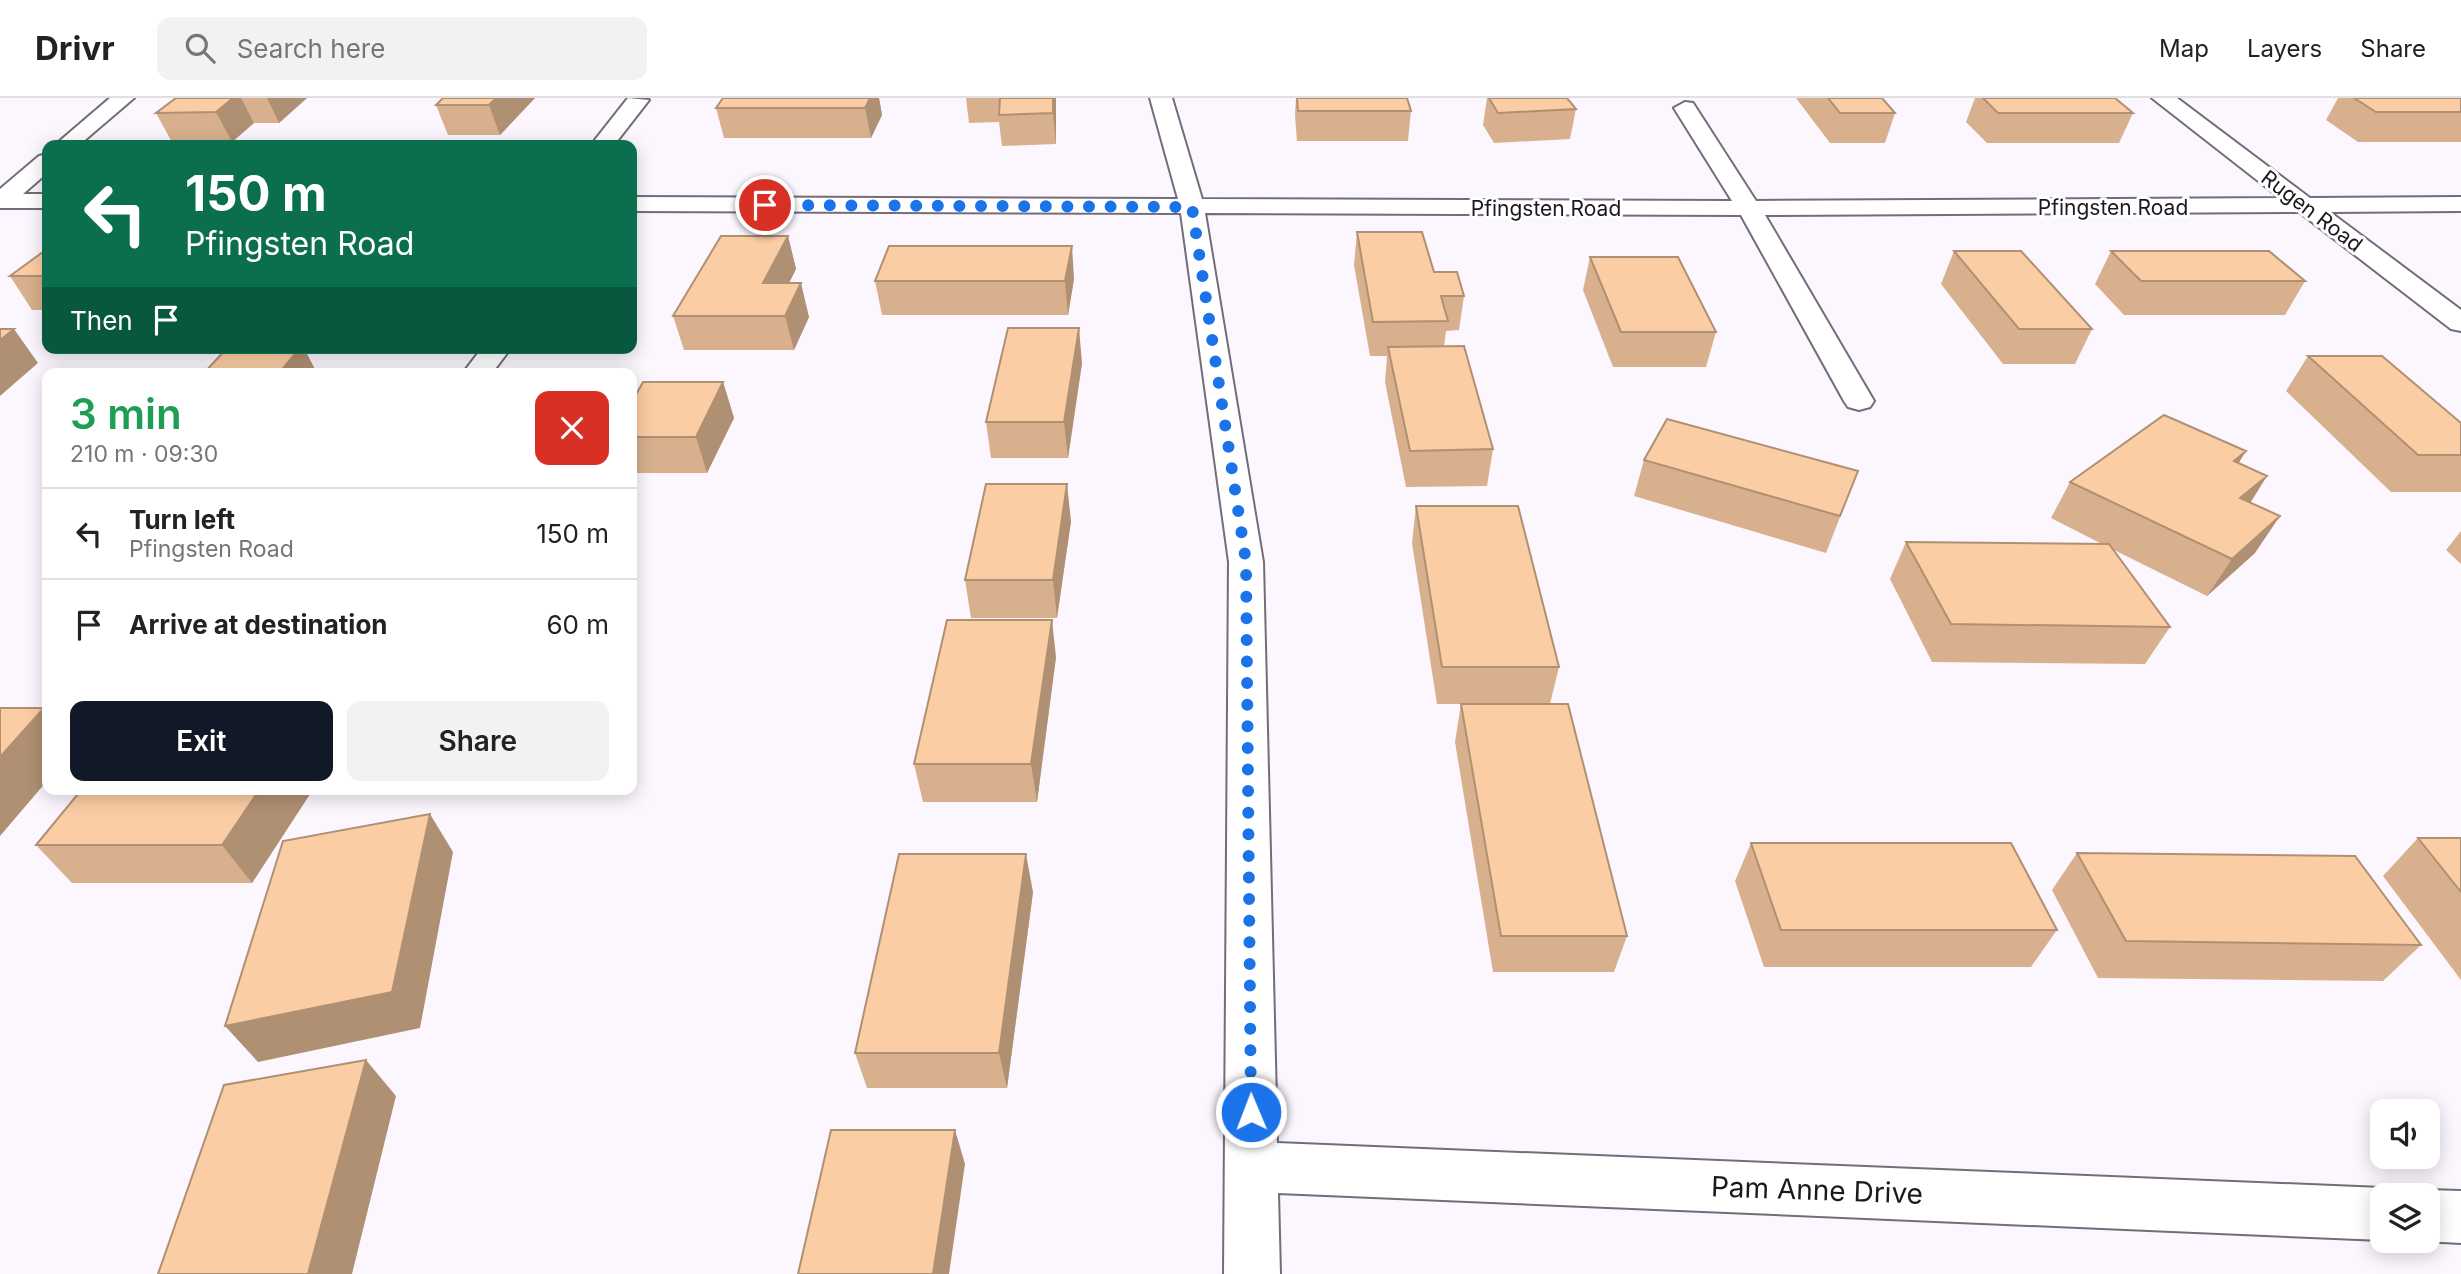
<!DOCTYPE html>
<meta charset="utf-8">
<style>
:root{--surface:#fff;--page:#f2f2f2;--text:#222;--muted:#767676;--line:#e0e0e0;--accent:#111827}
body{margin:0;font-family:Inter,sans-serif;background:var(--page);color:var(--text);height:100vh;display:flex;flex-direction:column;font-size:26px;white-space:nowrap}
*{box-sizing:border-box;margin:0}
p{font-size:23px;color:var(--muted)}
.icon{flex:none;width:38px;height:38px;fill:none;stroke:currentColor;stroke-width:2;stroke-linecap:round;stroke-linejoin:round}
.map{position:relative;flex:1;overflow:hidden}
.side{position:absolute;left:42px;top:270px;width:595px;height:427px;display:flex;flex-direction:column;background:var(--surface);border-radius:14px;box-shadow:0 4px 18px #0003}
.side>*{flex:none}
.banner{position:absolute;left:42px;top:42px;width:595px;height:214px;border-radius:14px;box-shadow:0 4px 18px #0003;background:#0b6e4f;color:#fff;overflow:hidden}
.tools{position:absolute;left:2370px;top:1001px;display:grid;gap:14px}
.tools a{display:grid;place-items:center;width:70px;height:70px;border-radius:14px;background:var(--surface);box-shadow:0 4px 18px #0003;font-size:35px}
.pin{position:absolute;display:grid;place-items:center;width:60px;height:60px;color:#fff;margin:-30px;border:4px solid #fff;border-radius:50%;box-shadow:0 2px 7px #0007}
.me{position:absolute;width:77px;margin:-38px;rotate:359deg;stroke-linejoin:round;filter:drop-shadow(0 0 5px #0008)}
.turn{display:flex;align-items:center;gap:24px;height:147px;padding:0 28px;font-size:32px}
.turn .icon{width:91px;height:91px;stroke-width:2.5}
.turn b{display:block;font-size:49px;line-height:60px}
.then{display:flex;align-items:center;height:66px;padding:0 28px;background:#0003;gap:14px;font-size:26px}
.round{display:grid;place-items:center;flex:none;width:74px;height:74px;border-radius:14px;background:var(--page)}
.overview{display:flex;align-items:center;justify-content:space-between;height:119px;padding:0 28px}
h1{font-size:42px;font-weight:600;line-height:52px;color:#1e9e55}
.primary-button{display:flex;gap:14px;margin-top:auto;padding:14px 28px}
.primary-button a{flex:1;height:80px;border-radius:14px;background:var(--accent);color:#fff;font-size:28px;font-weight:600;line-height:80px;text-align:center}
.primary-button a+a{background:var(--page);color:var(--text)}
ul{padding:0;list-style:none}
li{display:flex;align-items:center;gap:21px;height:91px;padding:0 28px;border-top:2px solid var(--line)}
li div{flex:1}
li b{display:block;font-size:26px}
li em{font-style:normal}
header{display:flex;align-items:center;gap:42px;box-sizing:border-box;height:98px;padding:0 35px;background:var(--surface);border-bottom:2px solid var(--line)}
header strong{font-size:33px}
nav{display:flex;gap:38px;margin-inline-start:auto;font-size:24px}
.search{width:490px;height:63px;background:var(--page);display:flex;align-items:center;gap:18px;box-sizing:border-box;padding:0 24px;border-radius:14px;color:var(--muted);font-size:26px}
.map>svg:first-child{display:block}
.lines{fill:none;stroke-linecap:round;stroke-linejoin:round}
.minor-casing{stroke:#746c78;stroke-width:4}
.minor{fill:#fff;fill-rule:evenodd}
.wall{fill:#d8b08d}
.shaded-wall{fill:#b09073}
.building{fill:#fbcda4;stroke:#b09073;stroke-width:2}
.route{stroke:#1a73e8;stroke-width:12;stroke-dasharray:0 21.6}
.labels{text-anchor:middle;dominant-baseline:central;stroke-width:6;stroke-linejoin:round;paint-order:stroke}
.far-street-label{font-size:21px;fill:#1c191e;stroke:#fff}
.near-street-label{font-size:28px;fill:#1c191e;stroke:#fff}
</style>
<header>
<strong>Drivr</strong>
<div class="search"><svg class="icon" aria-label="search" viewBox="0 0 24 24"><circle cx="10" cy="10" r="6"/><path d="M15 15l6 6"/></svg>Search here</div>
<nav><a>Map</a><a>Layers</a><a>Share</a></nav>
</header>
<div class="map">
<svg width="2461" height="1176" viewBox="0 0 2461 1176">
<rect width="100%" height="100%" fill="#fcf6fe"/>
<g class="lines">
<!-- minor casing -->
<g class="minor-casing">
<path id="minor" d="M110,0H134L79,47H55Z
M628,0L649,2L614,47H591Z
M1150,0H1172L1202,101L1732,103L1674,10L1685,4L1693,5L1756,103L2280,100L2152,0H2177L2310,100L2461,99V113L2330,114L2461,212V233L2451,231L2299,114L1765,117L1874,303L1870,309L1859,312L1848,309L1844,303L1741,117L1205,115L1263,464L1277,1045L2382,1090L2401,1097H2382V1142L1278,1095L1280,1176H1224L1229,464L1181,115L632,113V99L1178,101Z
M47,56V75L23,96H47V110H0V91L39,58Z
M482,250H511L492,275H463Z
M2427,1092L2461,1093V1145L2423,1143H2427V1097H2413Z"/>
</g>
<!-- minor -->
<use href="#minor" class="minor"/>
</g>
<!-- wall -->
<path class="wall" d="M176,0H307L279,25H254L232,44L173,46L156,15Z
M535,0L500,37H448L436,7Z
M879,0L882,17L871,40H724L716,10Z
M966,0H1056V46L1002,48L999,24L969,25Z
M1296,0H1407L1411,13L1408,43H1297L1295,17Z
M1487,0H1567L1576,11L1570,41L1494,45L1483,27Z
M1796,0H1882L1895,15L1885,45H1830Z
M1975,0H2115L2133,15L2119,45H1987L1966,24Z
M2338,0H2461V44H2358L2326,22Z
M1357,134L1464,198L1459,232L1446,233L1444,249L1493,351L1487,388L1406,389L1385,284L1387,258H1370L1354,167Z
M788,138L796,171L789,185L809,219L794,252H684L673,218Z
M47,151V212H32L10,178Z
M1954,153L2092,231L2075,266H2003L1941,186Z
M2111,153L2305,183L2285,217H2124L2095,186Z
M1590,159L1716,234L1706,269H1613L1583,192Z
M1074,181L1068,217H882L875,183Z
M2308,258L2461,325V394H2391L2286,293Z
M1082,265L1068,360H991L986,324Z
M723,284L734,320L707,375H632V304Z
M2246,353L2238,365L2267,378L2250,404L2255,455L2207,498L2114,452L2170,529L2145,566L1932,564L1890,481L1906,444L2102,446L2051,420L2070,384Z
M1644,362L1858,373L1826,455L1634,398Z
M1416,408L1559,569L1550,606H1437L1412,445Z
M1071,423L1057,520H971L965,482Z
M2461,433V466L2446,452Z
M1056,559L1037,704H923L914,666Z
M1461,606L1627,838L1614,874H1493L1455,644Z
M310,696L252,785H72L36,747Z
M2418,740H2461V882L2383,778Z
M1751,745L2057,832L2031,869H1764L1735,783Z
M2077,755L2421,847L2383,883L2098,880L2052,792Z
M1033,794L1007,990H867L855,955Z"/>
<!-- shaded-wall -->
<path class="shaded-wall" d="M233,0H241L254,25L232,44L216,14Z
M267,0H307L279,25Z
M496,0H535L500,37L489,7Z
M870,0H879L882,17L871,40L865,10Z
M1053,0H1056V46L1053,15Z
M788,138L796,171L772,219L763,185Z
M1072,148L1074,181L1068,217L1065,183Z
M801,185L809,219L794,252L785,218Z
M1079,230L1082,265L1068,360L1064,324Z
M14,231L38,265L0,298V242Z
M300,250H304L317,275H279Z
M723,284L734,320L707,375L696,339Z
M2246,353L2224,389L2234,363Z
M2267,378L2244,415L2240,400Z
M1067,386L1071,423L1057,520L1053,482Z
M2280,418L2255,455L2207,498L2232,461Z
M1052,522L1056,559L1037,704L1031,666Z
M44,610L47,614V683L0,738V659Z
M260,691H307L310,696L252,785L222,747Z
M430,716L453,754L420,930L258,964L225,928Z
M1026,756L1033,794L1007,990L999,955Z
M366,962L396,998L352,1176H308Z
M955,1032L965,1066L949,1176H933Z"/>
<!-- building -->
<path class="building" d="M176,0H233L216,14L156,15Z
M443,0H496L489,7H436Z
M723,0H870L865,10H716Z
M1000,0H1053V15L999,17Z
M1297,0H1407L1411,13H1298Z
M1489,0H1567L1576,11L1498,15Z
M1828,0H1882L1895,15H1840Z
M1983,0H2115L2133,15H1998Z
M2354,0H2461V14H2376Z
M1357,134H1422L1434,174H1457L1464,198H1441L1448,223L1373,224Z
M721,138H788L763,185H801L785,218H673Z
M889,148H1072L1065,183H875Z
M47,151V178H10Z
M1954,153H2021L2092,231H2019Z
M2111,153H2269L2305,183H2141Z
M1590,159H1678L1716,234H1621Z
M1008,230H1079L1064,324H986Z
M0,231H14L0,242Z
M1464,248L1493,351L1410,353L1388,249Z
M227,250H300L279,275H204Z
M2308,258H2382L2461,325V357H2418Z
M643,284H723L696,339H632V304Z
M2164,317L2246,353L2234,363L2267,378L2240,400L2280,418L2232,461L2070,384Z
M1667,321L1858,373L1840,418L1644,362Z
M986,386H1067L1053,482H965Z
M1416,408H1518L1559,569H1442Z
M1906,444L2109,446L2170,529L1951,526Z
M947,522H1052L1031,666H914Z
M1461,606H1568L1627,838H1501Z
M0,610H44L0,659Z
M82,691H260L222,747H36Z
M430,716L392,894L225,928L283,743Z
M2418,740H2461V794Z
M1751,745H2011L2057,832H1781Z
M2077,755L2355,758L2421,847L2126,843Z
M899,756H1026L999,955H855Z
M366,962L308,1176H158L224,987Z
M831,1032H955L933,1176H798Z"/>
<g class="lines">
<!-- route -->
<path class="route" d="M765,107L1192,109L1246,464L1251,1014"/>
</g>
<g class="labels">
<!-- far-street labels -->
<g class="far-street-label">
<text x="2113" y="109">Pfingsten Road</text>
<text x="1546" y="110">Pfingsten Road</text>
<text transform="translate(2312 113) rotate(37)">Rugen Road</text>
</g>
<!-- near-street labels -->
<g class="near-street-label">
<text transform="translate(1817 1092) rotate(2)">Pam Anne Drive</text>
</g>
</g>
</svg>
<div class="tools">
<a><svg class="icon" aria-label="sound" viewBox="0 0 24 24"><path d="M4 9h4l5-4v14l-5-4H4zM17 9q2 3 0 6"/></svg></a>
<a><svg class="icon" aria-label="layers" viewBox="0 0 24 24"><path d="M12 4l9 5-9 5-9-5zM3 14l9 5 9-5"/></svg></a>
</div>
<div class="pin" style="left:765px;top:107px;background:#d93025"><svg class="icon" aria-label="arrive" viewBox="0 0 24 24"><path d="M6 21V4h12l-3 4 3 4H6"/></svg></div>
<svg class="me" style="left:1251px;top:1014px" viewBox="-20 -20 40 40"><circle r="17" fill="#1a73e8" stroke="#fff" stroke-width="3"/><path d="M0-11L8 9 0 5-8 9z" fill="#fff"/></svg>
<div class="banner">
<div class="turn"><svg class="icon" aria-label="left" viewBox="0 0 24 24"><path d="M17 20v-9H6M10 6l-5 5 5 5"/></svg><div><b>150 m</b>Pfingsten Road</div></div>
<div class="then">Then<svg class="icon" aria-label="arrive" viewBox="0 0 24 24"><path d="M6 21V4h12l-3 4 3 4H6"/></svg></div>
</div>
<section class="side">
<div class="overview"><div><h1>3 min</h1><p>210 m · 09:30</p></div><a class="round" style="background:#d93025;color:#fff"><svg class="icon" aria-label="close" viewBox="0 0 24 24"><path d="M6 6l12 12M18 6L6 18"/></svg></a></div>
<ul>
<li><svg class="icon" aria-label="left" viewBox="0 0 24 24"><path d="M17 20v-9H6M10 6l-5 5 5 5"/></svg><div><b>Turn left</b><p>Pfingsten Road</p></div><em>150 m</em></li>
<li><svg class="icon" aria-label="arrive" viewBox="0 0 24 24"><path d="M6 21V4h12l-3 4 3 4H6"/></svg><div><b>Arrive at destination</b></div><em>60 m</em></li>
</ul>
<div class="primary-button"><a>Exit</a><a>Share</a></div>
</section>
</div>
